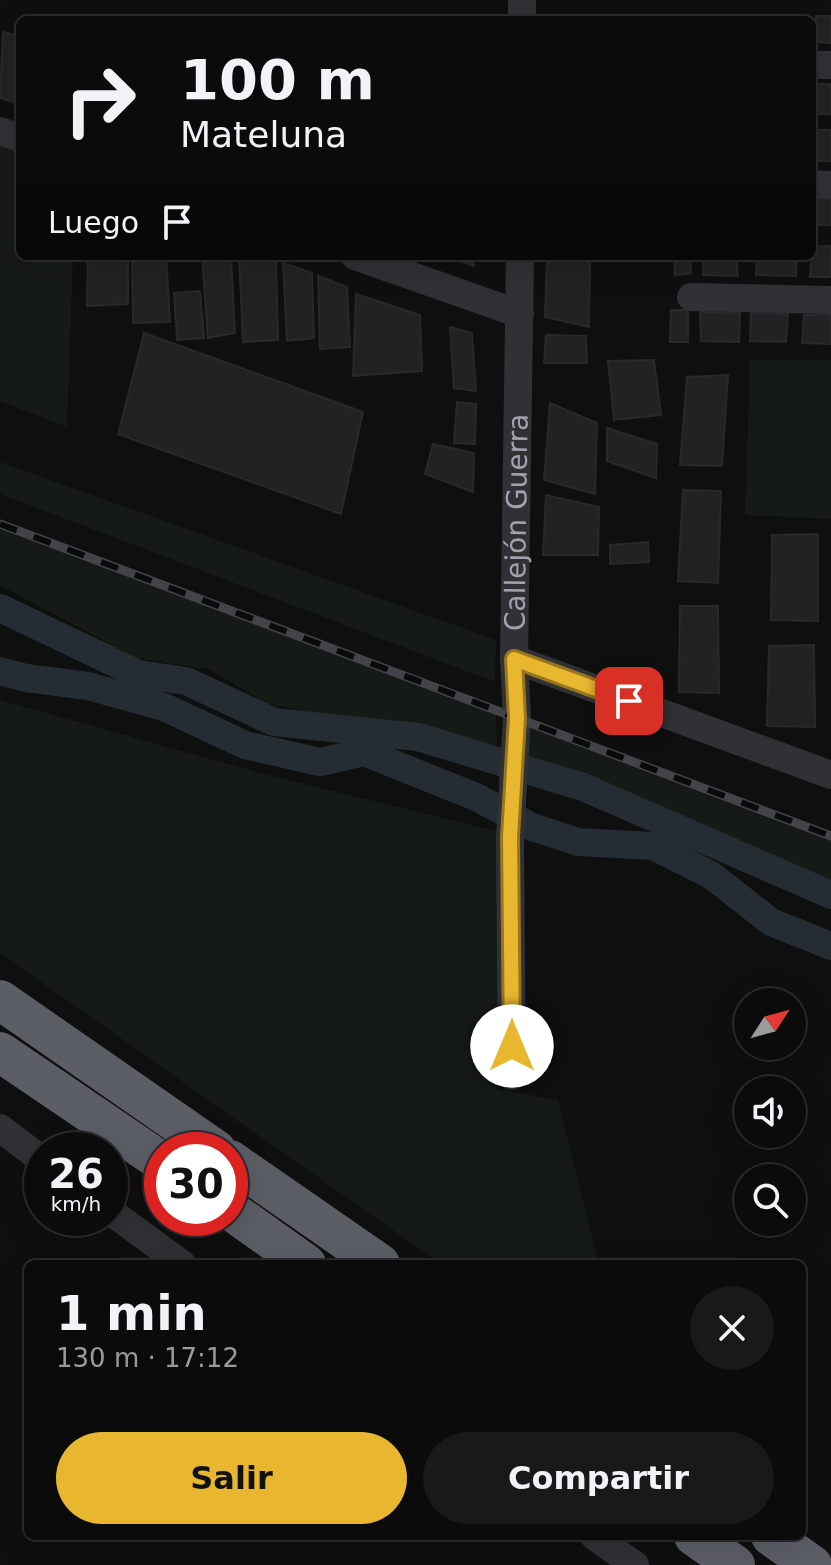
<!DOCTYPE html>
<html lang="es">
<meta charset="utf-8">
<style>
:root{--surface:#0b0b0c;--page:#19191a;--text:#f1f3f6;--muted:#9a9b9d;--line:#2b2b2d;--accent:#e8b62f}
body{margin:0;font-family:"DejaVu Sans",sans-serif;background:var(--page);color:var(--text);height:100vh;display:flex;flex-direction:column;font-size:30px;white-space:nowrap}
*{box-sizing:border-box;margin:0}
p{font-size:26px;color:var(--muted)}
.icon{flex:none;width:44px;height:44px;fill:none;stroke:currentColor;stroke-width:2;stroke-linecap:round;stroke-linejoin:round}
.map{position:relative;flex:1;overflow:hidden}
.side{position:absolute;left:24px;top:1260px;width:782px;height:280px;display:flex;flex-direction:column;background:var(--surface);border-radius:12px;box-shadow:0 8px 32px #0002,0 0 0 2px var(--line)}
.side>*{flex:none}
.banner{position:absolute;left:16px;top:16px;width:800px;height:244px;border-radius:12px;box-shadow:0 8px 32px #0002,0 0 0 2px var(--line);background:#0b0b0c;color:var(--text);overflow:hidden}
.needle{width:52px;rotate:54deg}
.buttons{position:absolute;left:734px;top:988px;display:grid;gap:16px}
.buttons a{display:grid;place-items:center;width:72px;height:72px;border-radius:50%;background:var(--surface);box-shadow:0 8px 32px #0002,0 0 0 2px var(--line);font-size:40px}
.speed{position:absolute;left:24px;top:1132px;display:flex;gap:16px;font-size:40px;font-weight:700;text-align:center}
.speed>*{display:grid;place-content:center;width:104px;height:104px;border-radius:50%;background:var(--surface);box-shadow:0 8px 32px #0002,0 0 0 2px var(--line);line-height:1}
.speed small{font-size:20px;font-weight:400}
.speed .limit{border:12px solid #d22;background:#fff;color:#111}
.pin{position:absolute;display:grid;place-items:center;width:68px;height:68px;color:#fff;margin:-34px;border-radius:16px;box-shadow:0 4px 12px #0006}
.me{position:absolute;width:88px;margin:-44px;rotate:0deg;stroke-linejoin:round;filter:drop-shadow(0 0 6px #0008)}
.turn{display:flex;align-items:center;gap:28px;height:168px;padding:0 32px;font-size:36px}
.turn .icon{width:104px;height:104px;stroke-width:2.5}
.turn b{display:block;font-size:56px;line-height:68px}
.then{display:flex;align-items:center;height:76px;padding:0 32px;background:#0003;gap:16px;font-size:30px}
.round{display:grid;place-items:center;flex:none;width:84px;height:84px;border-radius:42px;background:var(--page)}
.overview{display:flex;align-items:center;justify-content:space-between;height:136px;padding:0 32px}
h1{font-size:48px;font-weight:800;line-height:60px}
.cta{display:flex;gap:16px;margin-top:auto;padding:16px 32px}
.cta a{flex:1;height:92px;border-radius:48px;background:var(--accent);color:#111;font-size:32px;font-weight:800;line-height:92px;text-align:center}
.cta a+a{background:var(--page);color:var(--text)}
.map>svg:first-child{display:block}
.green{fill:#161a17}
.lines{fill:none;stroke-linecap:round;stroke-linejoin:round}
.canal{stroke:#262c33;stroke-width:28}
.building{fill:#222224;stroke:#29292c;stroke-width:2}
.minor{stroke:#303135;stroke-width:28}
.highway{stroke:#5c5e66;stroke-width:40}
.rail-casing{stroke:#43444a;stroke-width:9}
.rail{stroke:#0a0a0b;stroke-width:6;stroke-dasharray:18;stroke-linecap:butt}
.route-casing{stroke:#97761f;stroke-width:20}
.route{stroke:#e8b62f;stroke-width:14}
.labels{text-anchor:middle;dominant-baseline:central;stroke-width:8;stroke-linejoin:round;paint-order:stroke}
.street-label{font-size:28px;fill:#a1a4b0;stroke:#0a0a0b}
</style>
<div class="map">
<svg width="831" height="1565" viewBox="0 0 831 1565">
<rect width="100%" height="100%" fill="#0f0f10"/>
<!-- green -->
<path class="green" d="M0,138L20,144V256H73L67,427L0,401Z
M750,360H831V519L745,515Z
M0,462L496,640L495,682L0,494Z
M0,524L496,713L497,745L267,704L209,669L135,658L0,585Z
M0,700L264,774L500,832L497,1089L558,1100L599,1264H441L0,953Z
M528,717L831,834V882L592,778L528,759Z"/>
<g class="lines">
<!-- canal -->
<path class="canal" d="M0,608L138,674L186,681L274,722L418,737L583,787L831,895
M0,671L26,678L88,686L164,707L245,745L320,762L364,752L476,797L532,827L578,842L653,846L711,875L771,922L831,946"/>
</g>
<!-- building -->
<path class="building" d="M709,16L749,17V20H709Z
M816,16H831V43L816,42Z
M3,32L20,36V104L0,98Z
M814,84H831V114H815Z
M815,130H831V161H813Z
M831,196V225H812V197Z
M831,246V277H810L812,247Z
M88,256H128V304L87,306Z
M132,256H166L170,322L133,323Z
M202,256H231L235,333L208,338Z
M239,256H267L276,259L278,340L243,342Z
M446,256H474V266Z
M547,256H583L590,258L589,327L545,317Z
M674,256H690L691,273L675,275Z
M703,256H736L738,276L703,275Z
M757,256H797L796,276L756,275Z
M283,263L312,273L314,338L287,341Z
M318,276L347,287L350,347L320,349Z
M200,291L204,338L177,340L174,293Z
M356,294L420,315L422,371L353,376Z
M671,310H688V342H670Z
M700,312L740,313L739,342L701,341Z
M751,313L788,314L786,342L750,341Z
M804,315H831V344L802,343Z
M450,327L472,333L476,391L454,388Z
M144,333L363,412L341,514L118,434Z
M546,335L586,336L587,363H544Z
M654,360L661,415L614,420L608,361Z
M728,375L722,466L680,465L687,377Z
M457,402L476,404L475,444L454,443Z
M550,403L597,423L595,494L544,480Z
M607,428L657,444L656,478L607,461Z
M433,444L474,453L473,492L425,474Z
M683,490L721,491L718,583L678,581Z
M546,495L599,507L598,555H543Z
M818,534V621L771,620L772,535Z
M648,542L649,562L610,564V545Z
M680,606H718L719,693L679,692Z
M814,645L815,727L767,726L769,646Z"/>
<g class="lines">
<!-- minor -->
<g class="minor">
<path d="M522,20V0"/>
<path d="M812,65H831"/>
<path d="M0,131L20,138"/>
<path d="M812,184L831,185"/>
<path d="M355,256L520,314"/>
<path d="M691,297L831,300"/>
<path d="M514,659L831,775"/>
<path id="s1" d="M512,1076L510,837L517,718L514,659L520,256"/>
<path d="M0,1128L42,1160"/>
<path d="M110,1211L182,1264"/>
<path d="M594,1536L635,1565"/>
</g>
<!-- highway -->
<path class="highway" d="M0,1000L216,1150
M0,1052L162,1162
M230,1160L380,1264
M230,1210L306,1264
M694,1536L735,1565
M771,1536L812,1565"/>
<!-- rail casing -->
<g class="rail-casing">
<path id="rail" d="M0,524L831,836"/>
</g>
<!-- rail -->
<use href="#rail" class="rail"/>
</g>
<g class="lines">
<!-- route casing -->
<g class="route-casing">
<path id="route" d="M512,1046L510,837L517,718L514,659L629,701"/>
</g>
<!-- route -->
<use href="#route" class="route"/>
</g>
<g class="labels">
<!-- street labels -->
<g class="street-label">
<text stroke="none"><textPath href="#s1" startOffset="554">Callejón Guerra</textPath></text>
</g>
</g>
</svg>
<div class="buttons">
<a><svg class="needle" viewBox="-14 -14 28 28"><path d="M0-13l5 13h-10z" fill="#e53935"/><path d="M0 13l5-13h-10z" fill="#9a9b9d"/></svg></a>
<a><svg class="icon" aria-label="sound" viewBox="0 0 24 24"><path d="M4 9h4l5-4v14l-5-4H4zM17 9q2 3 0 6"/></svg></a>
<a><svg class="icon" aria-label="search" viewBox="0 0 24 24"><circle cx="10" cy="10" r="6"/><path d="M15 15l6 6"/></svg></a>
</div>
<div class="speed"><div>26<small>km/h</small></div><div class="limit">30</div></div>
<div class="pin" style="left:629px;top:701px;background:#d93025"><svg class="icon" aria-label="arrive" viewBox="0 0 24 24"><path d="M6 21V4h12l-3 4 3 4H6"/></svg></div>
<svg class="me" style="left:512px;top:1046px" viewBox="-20 -20 40 40"><circle r="19" fill="#fff"/><path d="M0-13L10 11 0 6-10 11z" fill="#e8b62f"/></svg>
<div class="banner">
<div class="turn"><svg class="icon" aria-label="right" viewBox="0 0 24 24"><path d="M7 20v-9h11M14 6l5 5-5 5"/></svg><div><b>100 m</b>Mateluna</div></div>
<div class="then">Luego<svg class="icon" aria-label="arrive" viewBox="0 0 24 24"><path d="M6 21V4h12l-3 4 3 4H6"/></svg></div>
</div>
<section class="side">
<div class="overview"><div><h1>1 min</h1><p>130 m · 17:12</p></div><a class="round"><svg class="icon" aria-label="close" viewBox="0 0 24 24"><path d="M6 6l12 12M18 6L6 18"/></svg></a></div>
<div class="cta"><a>Salir</a><a>Compartir</a></div>
</section>
</div>
